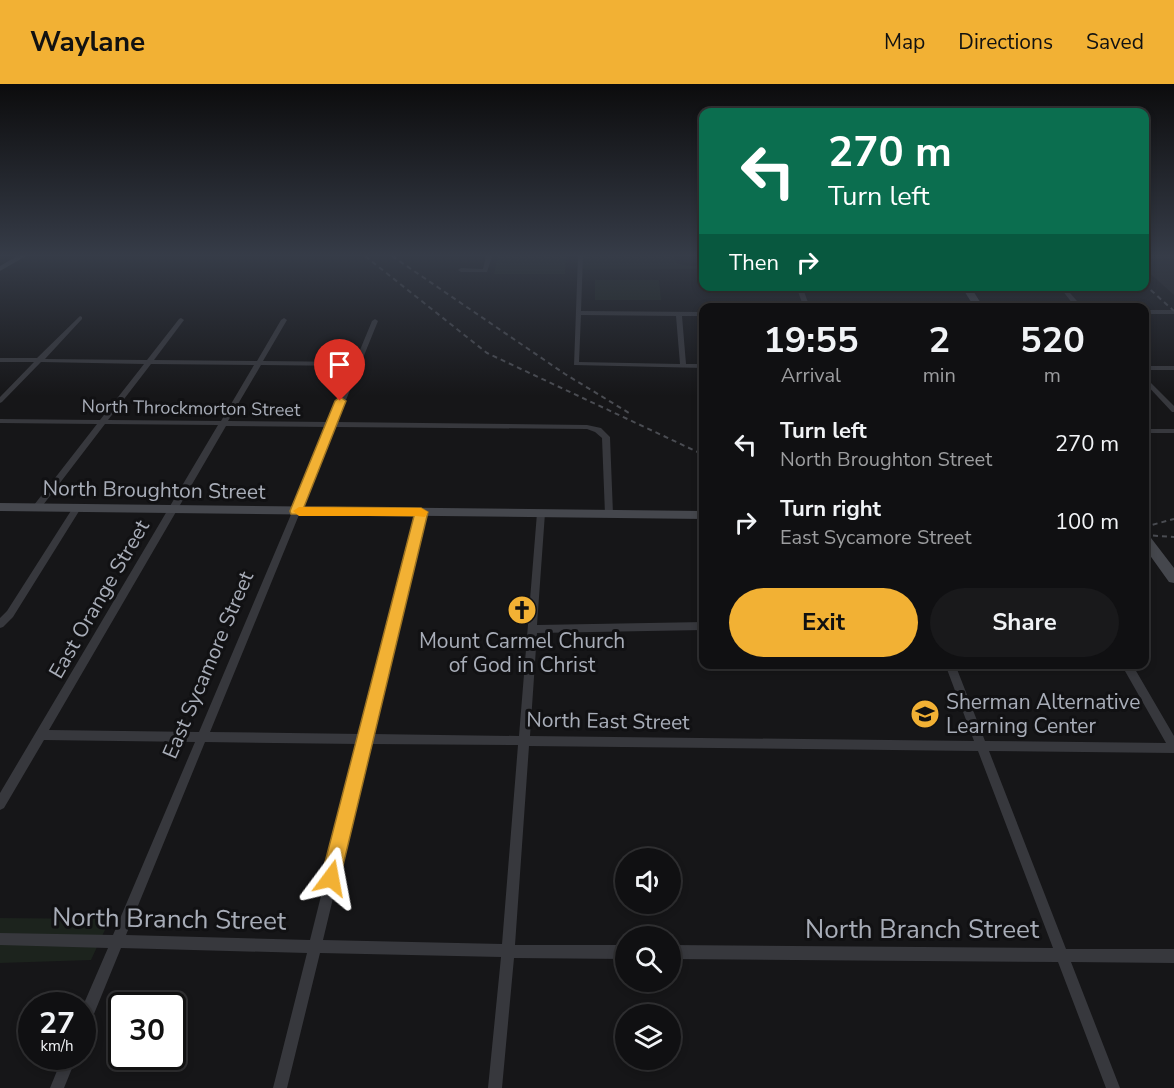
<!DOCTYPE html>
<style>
:root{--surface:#101012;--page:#19191b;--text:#f1f3f6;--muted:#9c9d9f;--line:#303032;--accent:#f2b134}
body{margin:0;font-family:"Nunito Sans",sans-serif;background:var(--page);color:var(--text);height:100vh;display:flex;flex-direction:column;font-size:22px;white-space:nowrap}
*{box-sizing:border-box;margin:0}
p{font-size:20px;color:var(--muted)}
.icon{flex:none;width:33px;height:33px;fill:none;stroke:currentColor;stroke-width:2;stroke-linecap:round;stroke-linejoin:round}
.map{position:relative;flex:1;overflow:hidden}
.sheet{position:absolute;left:699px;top:219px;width:450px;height:366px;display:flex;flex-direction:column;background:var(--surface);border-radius:12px;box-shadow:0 3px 9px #0003,0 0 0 2px var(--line)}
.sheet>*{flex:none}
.guide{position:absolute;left:699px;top:24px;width:450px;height:183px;border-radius:12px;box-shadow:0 3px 9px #0003,0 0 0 2px var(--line);background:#0b6e4f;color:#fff;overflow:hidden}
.controls{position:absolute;left:615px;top:764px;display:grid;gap:12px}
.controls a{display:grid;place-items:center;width:66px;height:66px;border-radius:50%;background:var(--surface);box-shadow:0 3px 9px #0003,0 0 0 2px var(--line);font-size:30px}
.speed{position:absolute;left:18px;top:908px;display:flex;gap:12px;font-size:30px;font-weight:700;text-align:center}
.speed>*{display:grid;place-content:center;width:78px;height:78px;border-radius:50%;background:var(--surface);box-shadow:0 3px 9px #0003,0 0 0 2px var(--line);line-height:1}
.speed small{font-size:15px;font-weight:400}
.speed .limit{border:3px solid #111;border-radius:9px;background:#fff;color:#111}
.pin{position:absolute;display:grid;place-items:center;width:51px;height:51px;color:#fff;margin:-62px -26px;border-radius:50% 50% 50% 0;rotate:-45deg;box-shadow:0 0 6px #0007}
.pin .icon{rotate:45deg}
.me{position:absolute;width:66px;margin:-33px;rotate:13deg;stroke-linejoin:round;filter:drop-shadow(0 0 4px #0008)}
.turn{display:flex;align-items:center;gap:21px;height:126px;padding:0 30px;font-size:27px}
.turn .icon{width:78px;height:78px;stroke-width:2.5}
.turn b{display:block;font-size:42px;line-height:51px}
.then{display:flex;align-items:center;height:57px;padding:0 30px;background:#0003;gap:12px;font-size:22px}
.eta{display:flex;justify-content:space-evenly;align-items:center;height:102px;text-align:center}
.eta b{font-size:36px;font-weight:700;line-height:42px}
.primary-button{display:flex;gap:12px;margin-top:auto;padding:12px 30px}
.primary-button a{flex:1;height:69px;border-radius:36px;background:var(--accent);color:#111;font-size:24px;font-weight:700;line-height:69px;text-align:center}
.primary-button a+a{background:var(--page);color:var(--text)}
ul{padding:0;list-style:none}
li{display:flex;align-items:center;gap:18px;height:78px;padding:0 30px}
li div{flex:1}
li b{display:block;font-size:22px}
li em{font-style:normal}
header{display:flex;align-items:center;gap:36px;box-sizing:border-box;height:84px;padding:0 30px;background:var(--accent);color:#111}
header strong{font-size:28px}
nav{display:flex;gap:33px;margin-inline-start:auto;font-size:21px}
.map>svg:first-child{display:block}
.built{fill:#222225}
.green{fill:#1c231d}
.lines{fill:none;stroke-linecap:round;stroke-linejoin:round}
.street{fill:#37383d;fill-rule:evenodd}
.secondary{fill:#45474d;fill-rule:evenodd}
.rail{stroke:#4a4c52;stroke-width:2;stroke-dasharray:5 4;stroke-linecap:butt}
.route{fill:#f2b134;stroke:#9d7322;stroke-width:1.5}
.slow{fill:#f59e0b}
.labels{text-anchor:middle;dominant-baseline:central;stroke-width:6;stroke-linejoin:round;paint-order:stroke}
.far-street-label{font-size:18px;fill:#a8adb8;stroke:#111113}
.street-label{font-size:21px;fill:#a8adb8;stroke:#111113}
.poi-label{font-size:21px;fill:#a8adb8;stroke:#111113}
.near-street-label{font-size:26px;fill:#a8adb8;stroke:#111113}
</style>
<header>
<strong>Waylane</strong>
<nav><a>Map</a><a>Directions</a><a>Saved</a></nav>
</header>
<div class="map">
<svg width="1174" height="1004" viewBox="0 0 1174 1004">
<rect width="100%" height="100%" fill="#161618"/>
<!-- built -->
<path class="built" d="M1145,172H1174V211L1145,185Z"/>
<!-- green -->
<path class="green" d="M498,172H566L565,190H494Z
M583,172H673L677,179L687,182H699L700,185L586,186L583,185Z
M595,196H659L661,216H595Z
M0,834L110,835L91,876L0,879Z"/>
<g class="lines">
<!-- street -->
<path class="street" d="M486,172H492L487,188H461L458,186L461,184L483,185Z
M578,172H583L581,227L704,228V232H682L686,280H704V284L574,281ZM581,231L676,232L680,280L579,278Z
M796,202H802L810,224H804Z
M1059,202H1064L1083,224H1076Z
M1144,226H1174V230H1144Z
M80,232L82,233V235L45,275L147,276L179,235L181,234L184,236L154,276L257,277L281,236L284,234L287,236L263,277L355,278L372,237L375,235L378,237L337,338L587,341L601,344L610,353L613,430L609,433L605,430L602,354L595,348L587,345L335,343L210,648L361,650L417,428L421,425L425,428L372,650L519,652L537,429L541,426L545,429L537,541L704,538V546L537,549L530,652L974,657L945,580H955L985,657L1166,659L1121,580H1132L1174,652V669L989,667L1066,865H1174V879L1071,878L1120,1004H1106L1058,878L670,875V861L1053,864L978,667L529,662L515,861H626V875L514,874L502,1004H488L501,873L320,869L287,1004H273L307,869L121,864L87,947L82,949V924L108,864L0,861V849L113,851L195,658L44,656L4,724L0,726V709L218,341L105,340L40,425H34L33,423L34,421L97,340L0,339V335L100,336L144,280L41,278L2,318L0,319V313L34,278H0V274H37ZM151,280L254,281L221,337L108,336ZM261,281L353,282L329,338L228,337ZM226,342L328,343L199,648L49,646ZM205,658L359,660L310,856L126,851ZM370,660L518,661L502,860L323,856Z
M1144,282H1174V286H1144Z
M1144,292L1174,322V328H1172L1144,298Z
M1144,345H1174V349H1144Z
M77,421L81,424L13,533L3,543L0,544V534L7,527L74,422Z
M63,972H77L64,1004H50Z"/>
<!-- secondary -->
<path class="secondary" d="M17,172H26L0,187V182Z
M961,202H970L984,224H975Z
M0,419L704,427V435L0,427Z
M1144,449L1148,450L1174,484V499L1169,498L1144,463Z"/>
<!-- rail -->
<path class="rail" d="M365,172L487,269L704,371
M392,172L565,290L629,329
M1144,200L1174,227
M1144,443L1174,435
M1144,451L1174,453"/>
</g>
<!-- sky -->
<linearGradient id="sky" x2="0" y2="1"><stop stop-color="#0c0c0d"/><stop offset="0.55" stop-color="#363c48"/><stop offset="1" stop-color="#363c48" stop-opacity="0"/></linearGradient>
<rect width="1174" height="312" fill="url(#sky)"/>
<!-- route -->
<path class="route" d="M340,313L346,317L304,423L421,424L428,428L340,794L337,801L331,803L324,801L321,794L414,432L291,430L290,427L335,317Z"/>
<!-- slow -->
<path class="slow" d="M299,423L421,424L428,428L425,433L416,432H299L293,427Z"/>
<!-- icons -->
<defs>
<g id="church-disc" transform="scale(1.5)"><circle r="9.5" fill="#f2b134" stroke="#111113"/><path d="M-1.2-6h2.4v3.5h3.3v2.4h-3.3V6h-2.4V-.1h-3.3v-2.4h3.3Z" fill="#111"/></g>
<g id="school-disc" transform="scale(1.5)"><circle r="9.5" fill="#f2b134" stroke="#111113"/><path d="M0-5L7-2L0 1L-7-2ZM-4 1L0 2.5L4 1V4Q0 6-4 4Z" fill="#111"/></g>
</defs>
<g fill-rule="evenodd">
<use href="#church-disc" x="522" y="526"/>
<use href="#school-disc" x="925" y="630"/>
</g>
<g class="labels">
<!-- far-street labels -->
<g class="far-street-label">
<text transform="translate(191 324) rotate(1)">North Throckmorton Street</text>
</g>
<!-- street labels -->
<g class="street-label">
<text transform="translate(154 406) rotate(1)">North Broughton Street</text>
<text transform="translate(99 515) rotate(-60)">East Orange Street</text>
<text transform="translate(208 581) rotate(-67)">East Sycamore Street</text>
<text transform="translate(608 637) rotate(1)">North East Street</text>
</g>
<!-- poi labels -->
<g class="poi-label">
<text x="522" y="557">Mount Carmel Church<tspan x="522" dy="24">of God in Christ</tspan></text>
<text x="946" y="618" text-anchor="start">Sherman Alternative<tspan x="946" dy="24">Learning Center</tspan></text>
</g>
<!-- near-street labels -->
<g class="near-street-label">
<text transform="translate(169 835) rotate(1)">North Branch Street</text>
<text x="922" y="845">North Branch Street</text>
</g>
</g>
</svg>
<div class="controls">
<a><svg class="icon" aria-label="sound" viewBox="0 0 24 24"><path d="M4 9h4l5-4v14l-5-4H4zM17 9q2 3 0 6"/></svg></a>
<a><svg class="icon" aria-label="search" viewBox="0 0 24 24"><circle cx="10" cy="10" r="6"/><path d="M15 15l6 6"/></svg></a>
<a><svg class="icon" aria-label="layers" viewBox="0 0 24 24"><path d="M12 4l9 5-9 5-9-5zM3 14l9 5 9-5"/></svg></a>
</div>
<div class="speed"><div>27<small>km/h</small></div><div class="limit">30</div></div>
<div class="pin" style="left:340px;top:317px;background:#d93025"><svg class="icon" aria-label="arrive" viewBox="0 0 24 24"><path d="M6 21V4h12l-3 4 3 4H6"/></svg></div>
<svg class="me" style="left:331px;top:794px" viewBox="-20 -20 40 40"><path d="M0-17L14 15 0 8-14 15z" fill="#f2b134" stroke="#fff" stroke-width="4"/></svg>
<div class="guide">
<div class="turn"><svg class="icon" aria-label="left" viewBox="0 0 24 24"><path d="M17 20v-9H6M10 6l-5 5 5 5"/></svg><div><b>270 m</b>Turn left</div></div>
<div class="then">Then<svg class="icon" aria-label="right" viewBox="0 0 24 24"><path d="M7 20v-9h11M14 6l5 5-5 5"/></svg></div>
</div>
<section class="sheet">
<div class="eta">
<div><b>19:55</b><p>Arrival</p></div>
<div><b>2</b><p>min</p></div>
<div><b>520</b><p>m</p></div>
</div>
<ul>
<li><svg class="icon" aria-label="left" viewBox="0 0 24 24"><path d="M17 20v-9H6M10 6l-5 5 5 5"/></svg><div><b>Turn left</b><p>North Broughton Street</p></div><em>270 m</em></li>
<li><svg class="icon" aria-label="right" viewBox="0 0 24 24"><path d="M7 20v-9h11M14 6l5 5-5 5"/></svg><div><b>Turn right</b><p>East Sycamore Street</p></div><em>100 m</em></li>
</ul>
<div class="primary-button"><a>Exit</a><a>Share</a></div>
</section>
</div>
